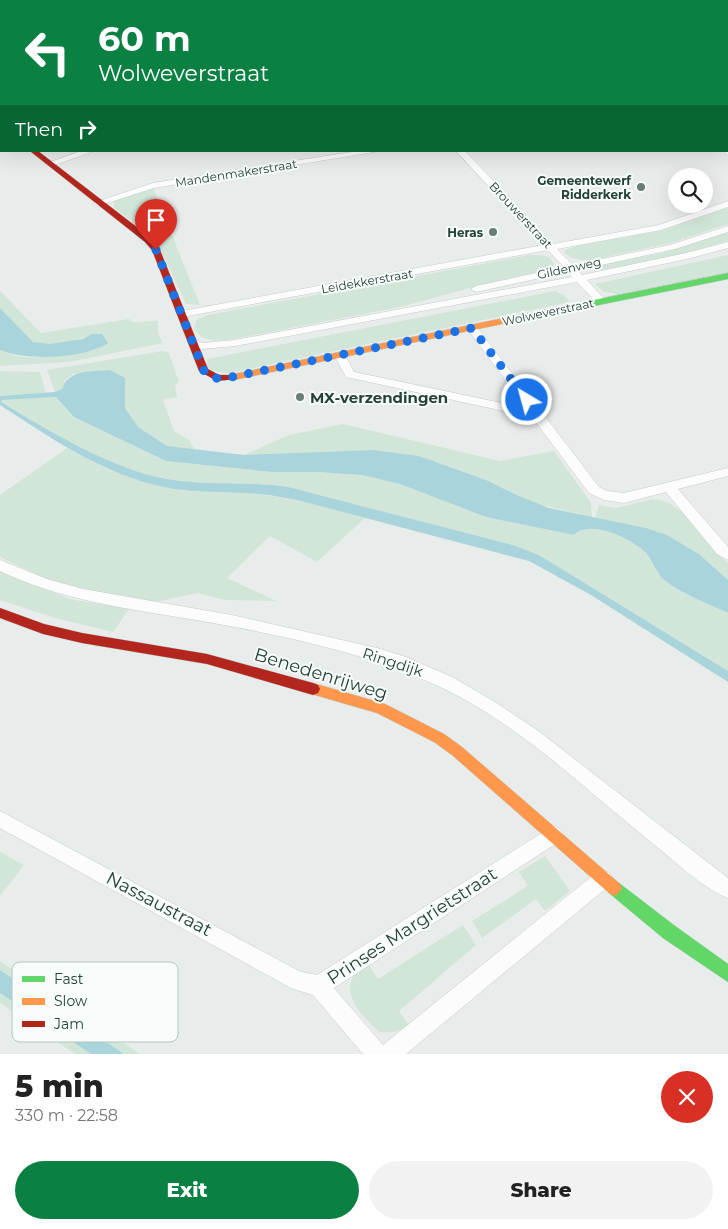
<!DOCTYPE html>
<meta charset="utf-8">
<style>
:root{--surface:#fff;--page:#f2f2f2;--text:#222;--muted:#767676;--accent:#0b8043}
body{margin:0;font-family:Montserrat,sans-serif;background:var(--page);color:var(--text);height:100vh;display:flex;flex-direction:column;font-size:19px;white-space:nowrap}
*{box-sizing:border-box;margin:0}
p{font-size:16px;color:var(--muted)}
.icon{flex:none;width:28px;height:28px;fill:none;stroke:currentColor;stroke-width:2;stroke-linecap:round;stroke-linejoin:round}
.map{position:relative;height:1054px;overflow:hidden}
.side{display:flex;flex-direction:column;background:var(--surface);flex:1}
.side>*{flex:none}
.hud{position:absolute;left:0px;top:0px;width:729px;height:152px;box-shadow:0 5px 20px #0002;background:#0b8043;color:#fff;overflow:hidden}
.controls{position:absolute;left:668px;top:168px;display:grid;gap:10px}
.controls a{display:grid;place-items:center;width:45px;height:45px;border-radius:50%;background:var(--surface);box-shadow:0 5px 20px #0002;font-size:25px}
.pin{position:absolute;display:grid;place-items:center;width:42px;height:42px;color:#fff;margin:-51px -21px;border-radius:50% 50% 50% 0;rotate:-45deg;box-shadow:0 0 5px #0007}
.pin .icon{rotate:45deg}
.me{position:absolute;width:55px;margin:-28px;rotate:323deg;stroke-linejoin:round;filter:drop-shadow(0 0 4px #0008)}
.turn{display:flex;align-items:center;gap:18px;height:105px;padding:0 15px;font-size:22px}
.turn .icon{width:65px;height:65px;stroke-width:2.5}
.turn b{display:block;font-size:35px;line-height:42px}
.then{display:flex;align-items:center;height:48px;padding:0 15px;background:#0003;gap:10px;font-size:19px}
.round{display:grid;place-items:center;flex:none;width:52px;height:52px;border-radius:26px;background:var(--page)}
.head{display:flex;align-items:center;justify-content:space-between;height:85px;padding:0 15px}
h1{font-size:30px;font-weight:800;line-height:38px}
.button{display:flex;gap:10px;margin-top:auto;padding:10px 15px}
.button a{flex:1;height:58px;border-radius:30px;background:var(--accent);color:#fff;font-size:20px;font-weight:800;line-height:58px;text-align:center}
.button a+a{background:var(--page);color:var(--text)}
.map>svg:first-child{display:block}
.green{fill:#d1e6d8}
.water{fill:#a9d4db}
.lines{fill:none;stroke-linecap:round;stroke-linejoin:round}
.street-casing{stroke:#c5cac8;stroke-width:1}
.fast-casing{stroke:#c3cbc8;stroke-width:1}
.slow-casing{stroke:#c3cbc8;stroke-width:1}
.jam-casing{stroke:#c3cbc8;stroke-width:1}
.street{fill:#fcfcfc;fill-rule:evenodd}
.fast{fill:#63d668;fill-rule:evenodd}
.slow{fill:#ff974d;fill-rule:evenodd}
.jam{fill:#b3261e;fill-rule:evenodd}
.route{stroke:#1a73e8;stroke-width:9;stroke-dasharray:0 16.2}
.poi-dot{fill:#697e78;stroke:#f7fbf9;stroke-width:2}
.labels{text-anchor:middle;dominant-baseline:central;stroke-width:4;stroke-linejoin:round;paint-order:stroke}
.far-street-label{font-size:12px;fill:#24423a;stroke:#f7fbf9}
.far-poi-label{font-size:12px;font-weight:bold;fill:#24423a;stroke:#f7fbf9;text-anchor:end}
.poi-label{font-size:15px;font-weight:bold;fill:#24423a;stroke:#f7fbf9;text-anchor:start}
.street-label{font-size:15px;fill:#24423a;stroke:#f7fbf9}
.near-street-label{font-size:18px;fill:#24423a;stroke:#f7fbf9}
.key{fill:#f7fbf9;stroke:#b8c4c0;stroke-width:1}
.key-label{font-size:14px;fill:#24423a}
</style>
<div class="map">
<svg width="728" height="1054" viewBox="0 0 728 1054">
<rect width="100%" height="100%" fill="#e8edeb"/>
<!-- green -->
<path class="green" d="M153,188L200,305L186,304L156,240L114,208V201L122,196Z
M728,208V224L671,243L592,260C581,261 573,260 565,253V250L577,246L660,231Z
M728,232V241L683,255L601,270L597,266L662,253Z
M530,255C540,255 553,254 554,267L543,272L492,282L400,307L228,340C214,341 202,341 194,329L196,320L207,315Z
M728,255V272L618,294L604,292L595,284Z
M0,291L41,333L129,319L133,322L158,321V333L163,343L70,362L0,366V350C38,367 59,352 92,334C78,341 48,349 34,342C24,337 8,317 0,308Z
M555,291L564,295L570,302L229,373L212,371L207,365V359Z
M163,351L169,353L179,382L175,385L177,397L163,400L174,431L189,440L195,450L167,446L138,427L125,408V378L110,370L73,374L65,380L62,389L55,392L47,370Z
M0,371L40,372L46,393L0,396Z
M56,397L74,417L166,461L272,472H318L362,475L400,484L486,517L574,535C589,518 633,539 646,553C653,561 656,572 663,579C678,593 709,604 728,613V671L539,555L513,545L288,487C248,481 207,486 167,479C110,470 51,431 1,403V400Z
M343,424L500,461L554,451L591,503L592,517L534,503L486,480L419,456L373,450L244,455L289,435Z
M67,448L109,470L184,491L260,494L297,500L365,518L317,562L270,536L227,578L276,601L224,600L198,593L155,602L60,586L0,557V495Z
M652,499C688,501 701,543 728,563V580L699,554L667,535L595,518L599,505L616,508Z
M0,569L69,599L129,609L113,632L55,618L0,600Z
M0,852L24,865L0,896Z
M545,856L570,891L545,911L536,899L482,938L472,921L528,886L519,872Z
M463,925L476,945L399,1011L409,1025C399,1032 392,1033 379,1032C357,1011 333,987 367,962L378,979Z
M0,961L140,1054H124L0,970Z
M0,993L91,1054H75L0,1003Z"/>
<!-- water -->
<path class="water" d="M0,308L33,342L50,344L83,339L92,334H102L108,343C84,359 26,361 0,350Z
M110,370L125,378V408L138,427L167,446L244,455L373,450L419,456L486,480L519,496L549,508L646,528L667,535L699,554L728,580V613C709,604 679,593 663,579C656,572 653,561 646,553C633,539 589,518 574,535L486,517L400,484L362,475L318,472H272L166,461L74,417L56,397L2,400L1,402C47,430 113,470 167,479C207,486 248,481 288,487L513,545L539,555L728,671V682L591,595L529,561L297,500C285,498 272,495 260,494C223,491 186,494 151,484C95,469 48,436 0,405V396L55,392L62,389C68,369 92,372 110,370Z
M0,970L124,1054H91L0,993Z"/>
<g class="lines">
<!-- street casing -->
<g class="street-casing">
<path id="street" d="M79,0H87L88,1H80Z
M508,0H516L517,1H509Z
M720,0H727L728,1H721Z
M0,33H1V37H0Z
M0,123H1V128H0Z
M728,149V155L723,151H728Z
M81,151H94L52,166L45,164Z
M358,151H380L154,188L98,206L93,203L153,183Z
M456,151H465L553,244L659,225L728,201V207L661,230L557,249L573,265L670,245L728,226V232L675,249L578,270L582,275L686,253L728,242V248L687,259L587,280L606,301L601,304L597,303L577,282L235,346L202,349L189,344V340L193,339L203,343L235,340L572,277L568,272L476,292L471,289L476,286L564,267L548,250L182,317L177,314L182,311L543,245Z
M472,325L476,326L599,487L607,491L624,493L728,468V476L678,489L728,547V560L717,554L666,492L624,503L604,500L589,493L532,417L346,377L334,355L340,352L344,353L354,372L526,408L467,328Z
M0,560L47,579L83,589L232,615L377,648L406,657L452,677L495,702L537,730L728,878V898C702,888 674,860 652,843C584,788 518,723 438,686C362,651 272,633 190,619C124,608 61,600 0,571Z
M0,811L301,972L317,975L548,829L554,826L560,829L563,835L560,841L334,988L383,1045L596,873L603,870L610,873L612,879L610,885L406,1054H363L313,995L291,988L0,828Z"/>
</g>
<!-- fast casing -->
<g class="fast-casing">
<path id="fast" d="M728,273V279L504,324L500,321L504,318Z
M614,880L619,883L675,926L728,964V982L663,938L609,893L606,888L609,883Z"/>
</g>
<!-- slow casing -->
<g class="slow-casing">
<path id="slow" d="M589,0H595L596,1H590Z
M504,318L507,319V323L234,380L229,377L234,374Z
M313,683L385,704L444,734L462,747L619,883L622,888L619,893L614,896L609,893L452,755L434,742L377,713L308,693L306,689L308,685Z"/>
</g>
<!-- jam casing -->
<g class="jam-casing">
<path id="jam" d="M607,0H613V1H608Z
M0,47H1V51H0Z
M30,151H38L151,238L160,250L208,369L219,375H237V379L217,381L199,371L152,250L145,242Z
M0,608L44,624L82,633L207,654L313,683L318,685L320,689L318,693L313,695L207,664L82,643L43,634L0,618Z"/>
</g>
<!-- street -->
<use href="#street" class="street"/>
<!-- fast -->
<use href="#fast" class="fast"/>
<!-- slow -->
<use href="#slow" class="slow"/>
<!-- jam -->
<use href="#jam" class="jam"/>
</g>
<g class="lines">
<!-- route -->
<path class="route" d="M156,250L204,371L209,377L222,379L472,328L527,400"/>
</g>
<!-- markers -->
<g class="poi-dot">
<circle cx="641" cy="187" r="5"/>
<circle cx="493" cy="232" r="5"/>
<circle cx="300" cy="397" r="5"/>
</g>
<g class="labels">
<!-- far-street labels -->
<g class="far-street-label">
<text transform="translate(236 173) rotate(-9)">Mandenmakerstraat</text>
<text transform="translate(521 215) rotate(47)">Brouwerstraat</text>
<text transform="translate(569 268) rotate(-12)">Gildenweg</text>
<text transform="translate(367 281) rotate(-10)">Leidekkerstraat</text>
<text transform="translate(548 312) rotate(-12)">Wolweverstraat</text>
</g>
<!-- far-poi labels -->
<g class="far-poi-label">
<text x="631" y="180">Gemeentewerf<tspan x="631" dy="14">Ridderkerk</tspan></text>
<text x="483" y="232">Heras</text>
</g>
<!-- poi labels -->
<g class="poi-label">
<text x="310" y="397">MX-verzendingen</text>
</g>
<!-- street labels -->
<g class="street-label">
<text transform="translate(393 662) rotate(18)">Ringdijk</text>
</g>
<!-- near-street labels -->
<g class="near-street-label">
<text transform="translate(321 674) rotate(17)">Benedenrijweg</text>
<text transform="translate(159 904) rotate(28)">Nassaustraat</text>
<text transform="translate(412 926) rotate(-33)">Prinses Margrietstraat</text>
</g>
</g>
<!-- legend -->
<rect x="12" y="962" width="166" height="80" rx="8" class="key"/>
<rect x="22" y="976" width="23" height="6" fill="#63d668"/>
<rect x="22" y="998" width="23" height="7" fill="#ff974d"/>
<rect x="22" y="1021" width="23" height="6" fill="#b3261e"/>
<g class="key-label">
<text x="54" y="984">Fast</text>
<text x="54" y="1006">Slow</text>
<text x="54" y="1029">Jam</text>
</g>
</svg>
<div class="controls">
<a><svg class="icon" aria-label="search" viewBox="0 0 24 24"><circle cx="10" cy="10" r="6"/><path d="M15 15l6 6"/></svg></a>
</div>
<div class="pin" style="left:156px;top:250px;background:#d93025"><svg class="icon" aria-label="arrive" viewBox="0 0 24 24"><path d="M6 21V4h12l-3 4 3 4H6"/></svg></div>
<svg class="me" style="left:527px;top:400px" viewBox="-20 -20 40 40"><circle r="17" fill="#1a73e8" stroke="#fff" stroke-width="3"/><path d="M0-11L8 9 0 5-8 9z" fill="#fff"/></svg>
<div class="hud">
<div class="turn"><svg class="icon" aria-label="left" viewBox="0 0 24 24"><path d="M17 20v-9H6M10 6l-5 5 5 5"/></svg><div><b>60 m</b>Wolweverstraat</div></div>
<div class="then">Then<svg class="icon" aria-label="right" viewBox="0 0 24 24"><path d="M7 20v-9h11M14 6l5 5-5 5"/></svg></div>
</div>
</div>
<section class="side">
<div class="head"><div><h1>5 min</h1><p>330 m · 22:58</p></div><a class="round" style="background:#d93025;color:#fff"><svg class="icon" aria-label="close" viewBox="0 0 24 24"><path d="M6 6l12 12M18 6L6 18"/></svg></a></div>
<div class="button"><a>Exit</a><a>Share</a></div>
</section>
